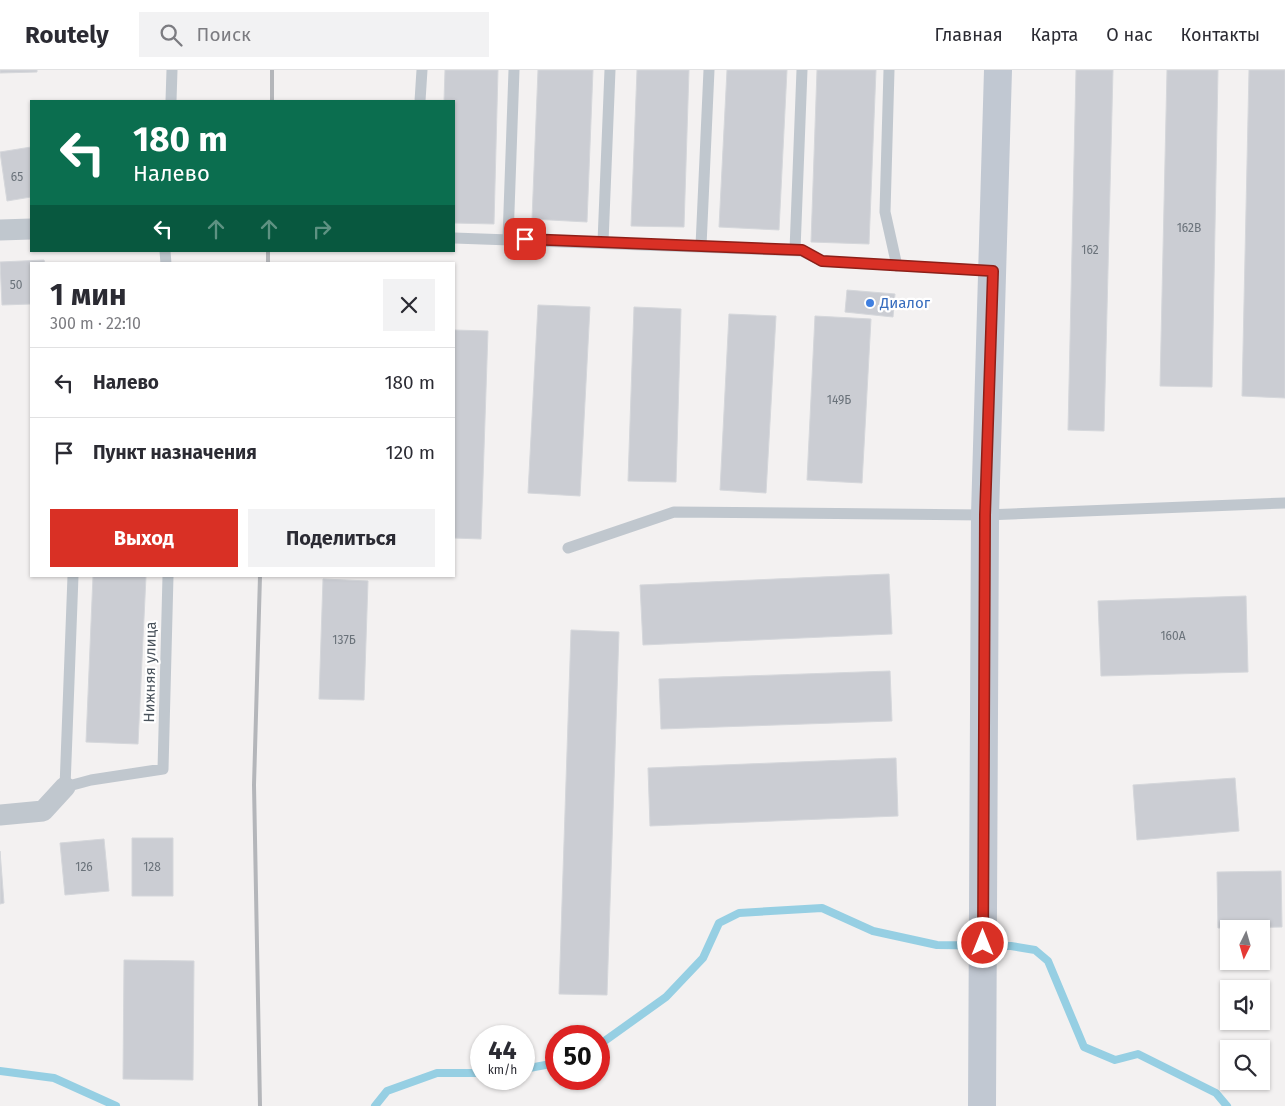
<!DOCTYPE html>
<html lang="ru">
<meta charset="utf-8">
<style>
:root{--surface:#fff;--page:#f2f2f3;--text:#2b2b33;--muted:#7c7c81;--line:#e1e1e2;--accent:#d93025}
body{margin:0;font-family:"Fira Sans",sans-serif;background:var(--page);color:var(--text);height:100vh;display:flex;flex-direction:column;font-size:19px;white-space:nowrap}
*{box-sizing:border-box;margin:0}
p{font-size:16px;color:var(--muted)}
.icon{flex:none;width:28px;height:28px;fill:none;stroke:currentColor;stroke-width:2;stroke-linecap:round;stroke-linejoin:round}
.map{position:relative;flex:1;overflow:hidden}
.panel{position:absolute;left:30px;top:192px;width:425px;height:315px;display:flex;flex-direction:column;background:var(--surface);border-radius:0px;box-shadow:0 1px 4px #0004}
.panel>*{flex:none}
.top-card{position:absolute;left:30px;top:30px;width:425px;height:152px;border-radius:0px;box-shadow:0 1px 4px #0004;background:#0b6e4f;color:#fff;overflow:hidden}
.needle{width:32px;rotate:185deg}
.controls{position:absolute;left:1220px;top:850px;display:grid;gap:10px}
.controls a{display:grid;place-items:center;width:50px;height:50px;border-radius:0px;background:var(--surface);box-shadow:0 1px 4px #0004;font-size:25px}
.speed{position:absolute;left:470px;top:955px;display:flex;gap:10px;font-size:25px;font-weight:700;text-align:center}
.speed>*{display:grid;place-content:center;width:65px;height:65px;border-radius:50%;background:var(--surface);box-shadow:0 1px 4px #0004;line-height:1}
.speed small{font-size:12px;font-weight:400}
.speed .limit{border:8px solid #d22;background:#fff;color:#111}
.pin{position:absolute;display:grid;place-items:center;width:42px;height:42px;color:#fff;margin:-21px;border-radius:10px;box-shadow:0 2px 8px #0006}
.me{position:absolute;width:55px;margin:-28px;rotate:0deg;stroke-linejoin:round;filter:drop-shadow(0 0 4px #0008)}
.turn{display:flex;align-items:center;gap:18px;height:105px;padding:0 20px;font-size:22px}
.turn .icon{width:65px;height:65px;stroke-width:2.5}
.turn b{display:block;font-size:35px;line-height:42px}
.lanes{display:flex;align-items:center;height:48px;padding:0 20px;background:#0003;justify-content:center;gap:25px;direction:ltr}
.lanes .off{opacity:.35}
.round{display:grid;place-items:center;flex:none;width:52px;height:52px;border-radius:0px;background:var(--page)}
.summary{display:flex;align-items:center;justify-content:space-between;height:85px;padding:0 20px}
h1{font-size:30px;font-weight:700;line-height:38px}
.action{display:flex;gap:10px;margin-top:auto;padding:10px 20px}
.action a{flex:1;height:58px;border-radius:0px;background:var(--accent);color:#fff;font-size:20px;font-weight:700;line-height:58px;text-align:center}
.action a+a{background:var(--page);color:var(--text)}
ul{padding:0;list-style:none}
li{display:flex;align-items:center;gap:15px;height:70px;padding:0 20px;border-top:1px solid var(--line)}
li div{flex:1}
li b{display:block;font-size:19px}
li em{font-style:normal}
header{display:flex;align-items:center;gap:30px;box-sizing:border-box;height:70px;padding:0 25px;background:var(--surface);border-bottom:1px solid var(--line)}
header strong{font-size:24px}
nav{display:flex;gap:28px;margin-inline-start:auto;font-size:18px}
.search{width:350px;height:45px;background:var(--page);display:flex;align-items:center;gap:12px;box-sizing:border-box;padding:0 18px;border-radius:0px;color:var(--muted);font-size:19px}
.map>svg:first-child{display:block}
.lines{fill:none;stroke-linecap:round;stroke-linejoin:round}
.stream{stroke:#96cfe3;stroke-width:8}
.building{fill:#cbcdd3;stroke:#d5d7db}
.lane{stroke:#c0c7ce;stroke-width:11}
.street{stroke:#c0c7ce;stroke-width:21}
.secondary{stroke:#c1c8d2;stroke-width:28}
.rail{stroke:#b4b6ba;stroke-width:4}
.route-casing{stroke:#8d1f18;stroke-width:12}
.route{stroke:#d93025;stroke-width:9}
.shop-dot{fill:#3f7fe0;stroke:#fff;stroke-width:2}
.labels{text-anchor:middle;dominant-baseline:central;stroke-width:4.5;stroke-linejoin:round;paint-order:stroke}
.number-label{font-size:12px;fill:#6a727a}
.shop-label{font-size:15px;fill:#366cbe;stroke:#fff;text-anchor:start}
.street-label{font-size:15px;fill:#4a535c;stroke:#fff}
</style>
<header>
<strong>Routely</strong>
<div class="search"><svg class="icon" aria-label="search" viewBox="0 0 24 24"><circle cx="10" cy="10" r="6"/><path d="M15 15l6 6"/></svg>Поиск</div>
<nav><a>Главная</a><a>Карта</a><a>О нас</a><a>Контакты</a></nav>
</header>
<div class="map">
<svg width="1285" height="1036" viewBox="0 0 1285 1036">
<rect width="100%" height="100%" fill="#f3f1f1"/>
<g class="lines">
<!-- stream -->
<path class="stream" d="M599,975L666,927L703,888L719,853L739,843L822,838L873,861L937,875L1011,876L1035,880L1048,891L1084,977L1115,990L1138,984L1216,1023L1227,1036
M524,999L556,993
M0,1001L54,1008L116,1036
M375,1036L387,1021L437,1003H481"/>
</g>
<!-- building -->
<path class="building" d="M0,0H37V2L0,3Z
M445,0H498L494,154L454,153V31H444Z
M538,0H593L587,152L532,149Z
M637,0H689L684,157L631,156Z
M727,0H787L779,160L719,157Z
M817,0H876L869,174L811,172Z
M1076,0H1113L1104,361L1068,360Z
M1167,0H1218L1212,317L1160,316Z
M1249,0H1285V328L1242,326Z
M31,77V127L7,131L0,82Z
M44,190L45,194H31V234L2,235L0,192Z
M847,220L895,224L893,247L845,242Z
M538,235L590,237L580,426L528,423Z
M634,237L681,239L676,412L628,411Z
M729,244L776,246L766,423L720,420Z
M815,246L871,249L862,413L807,410Z
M454,260L488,261L481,469L454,468Z
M889,504L892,564L643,575L640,515Z
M93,506H146L138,674L86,672Z
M323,509L368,511L364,630L319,629Z
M1246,526L1248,602L1101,606L1098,531Z
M571,560L619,562L607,925L559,924Z
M890,601L892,651L661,659L659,609Z
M896,688L898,746L650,756L648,698Z
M1235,708L1239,761L1137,770L1133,715Z
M132,768H173V826H132Z
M104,769L109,821L65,825L60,773Z
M0,781L4,833L0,834Z
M1281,801L1282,857L1218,858L1217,802Z
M124,890L194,891L193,1010L123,1009Z"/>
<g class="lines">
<!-- lane -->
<path class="lane" d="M889,0L885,142L897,196
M171,31L172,0
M420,31L422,0
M454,168L802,181L822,191L993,201
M508,169L514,0
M603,172L610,0
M701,176L709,0
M795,180L802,0
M165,181L166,194
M568,478L674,442L985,445L1285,433
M73,506L65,717L91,710L163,699L168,506"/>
<!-- street -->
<path class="street" d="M0,160L31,159
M0,745L43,741L65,717"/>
<!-- secondary -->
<path class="secondary" d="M982,1036L985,445L998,0"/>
<!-- rail -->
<path class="rail" d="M272,31V0
M268,194V181
M260,1036L254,715L260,506"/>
</g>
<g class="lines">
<!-- route casing -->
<g class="route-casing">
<path id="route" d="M525,169L802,180L822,191L993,201L985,445L983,873"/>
</g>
<!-- route -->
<use href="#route" class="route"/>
</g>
<!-- markers -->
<circle class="shop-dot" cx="870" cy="233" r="5"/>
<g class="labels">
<!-- number labels -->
<g class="number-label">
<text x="17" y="107">65</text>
<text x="1189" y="158">162В</text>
<text x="1090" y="180">162</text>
<text x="16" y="215">50</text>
<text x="839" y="330">149Б</text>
<text x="1173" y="566">160А</text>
<text x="344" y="570">137Б</text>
<text x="84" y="797">126</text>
<text x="152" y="797">128</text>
</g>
<!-- shop labels -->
<g class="shop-label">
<text x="880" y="233">Диалог</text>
</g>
<!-- street labels -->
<g class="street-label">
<text transform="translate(150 602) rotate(-89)">Нижняя улица</text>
</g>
</g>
</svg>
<div class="controls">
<a><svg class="needle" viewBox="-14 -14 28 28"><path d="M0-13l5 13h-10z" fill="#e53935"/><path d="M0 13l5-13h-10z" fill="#7c7c81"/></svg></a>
<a><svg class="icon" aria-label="sound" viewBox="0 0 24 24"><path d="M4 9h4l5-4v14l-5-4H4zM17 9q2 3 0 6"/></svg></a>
<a><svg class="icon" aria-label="search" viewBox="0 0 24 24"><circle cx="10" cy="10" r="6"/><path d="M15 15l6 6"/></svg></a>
</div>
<div class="speed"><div>44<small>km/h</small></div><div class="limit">50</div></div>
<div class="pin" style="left:525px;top:169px;background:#d93025"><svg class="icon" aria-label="arrive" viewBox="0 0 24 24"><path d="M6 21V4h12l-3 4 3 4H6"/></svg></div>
<svg class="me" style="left:983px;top:873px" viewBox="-20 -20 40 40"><circle r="17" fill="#d93025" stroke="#fff" stroke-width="3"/><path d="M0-11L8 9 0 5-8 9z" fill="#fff"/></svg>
<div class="top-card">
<div class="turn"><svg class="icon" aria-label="left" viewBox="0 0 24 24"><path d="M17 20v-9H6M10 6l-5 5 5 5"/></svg><div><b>180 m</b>Налево</div></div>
<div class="lanes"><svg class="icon" aria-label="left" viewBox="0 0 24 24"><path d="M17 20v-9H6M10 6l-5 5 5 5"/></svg><svg class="icon off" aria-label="ahead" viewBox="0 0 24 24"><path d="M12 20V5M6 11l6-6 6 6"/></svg><svg class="icon off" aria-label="ahead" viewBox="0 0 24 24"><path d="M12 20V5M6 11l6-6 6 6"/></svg><svg class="icon off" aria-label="right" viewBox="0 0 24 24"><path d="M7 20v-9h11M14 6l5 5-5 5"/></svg></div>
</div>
<section class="panel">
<div class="summary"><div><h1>1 мин</h1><p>300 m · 22:10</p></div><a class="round"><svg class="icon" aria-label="close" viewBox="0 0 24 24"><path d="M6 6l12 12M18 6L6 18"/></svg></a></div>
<ul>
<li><svg class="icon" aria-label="left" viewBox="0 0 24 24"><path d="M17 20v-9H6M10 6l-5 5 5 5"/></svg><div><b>Налево</b></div><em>180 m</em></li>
<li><svg class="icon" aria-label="arrive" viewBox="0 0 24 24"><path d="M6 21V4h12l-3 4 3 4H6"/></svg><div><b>Пункт назначения</b></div><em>120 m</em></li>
</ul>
<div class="action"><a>Выход</a><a>Поделиться</a></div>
</section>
</div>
